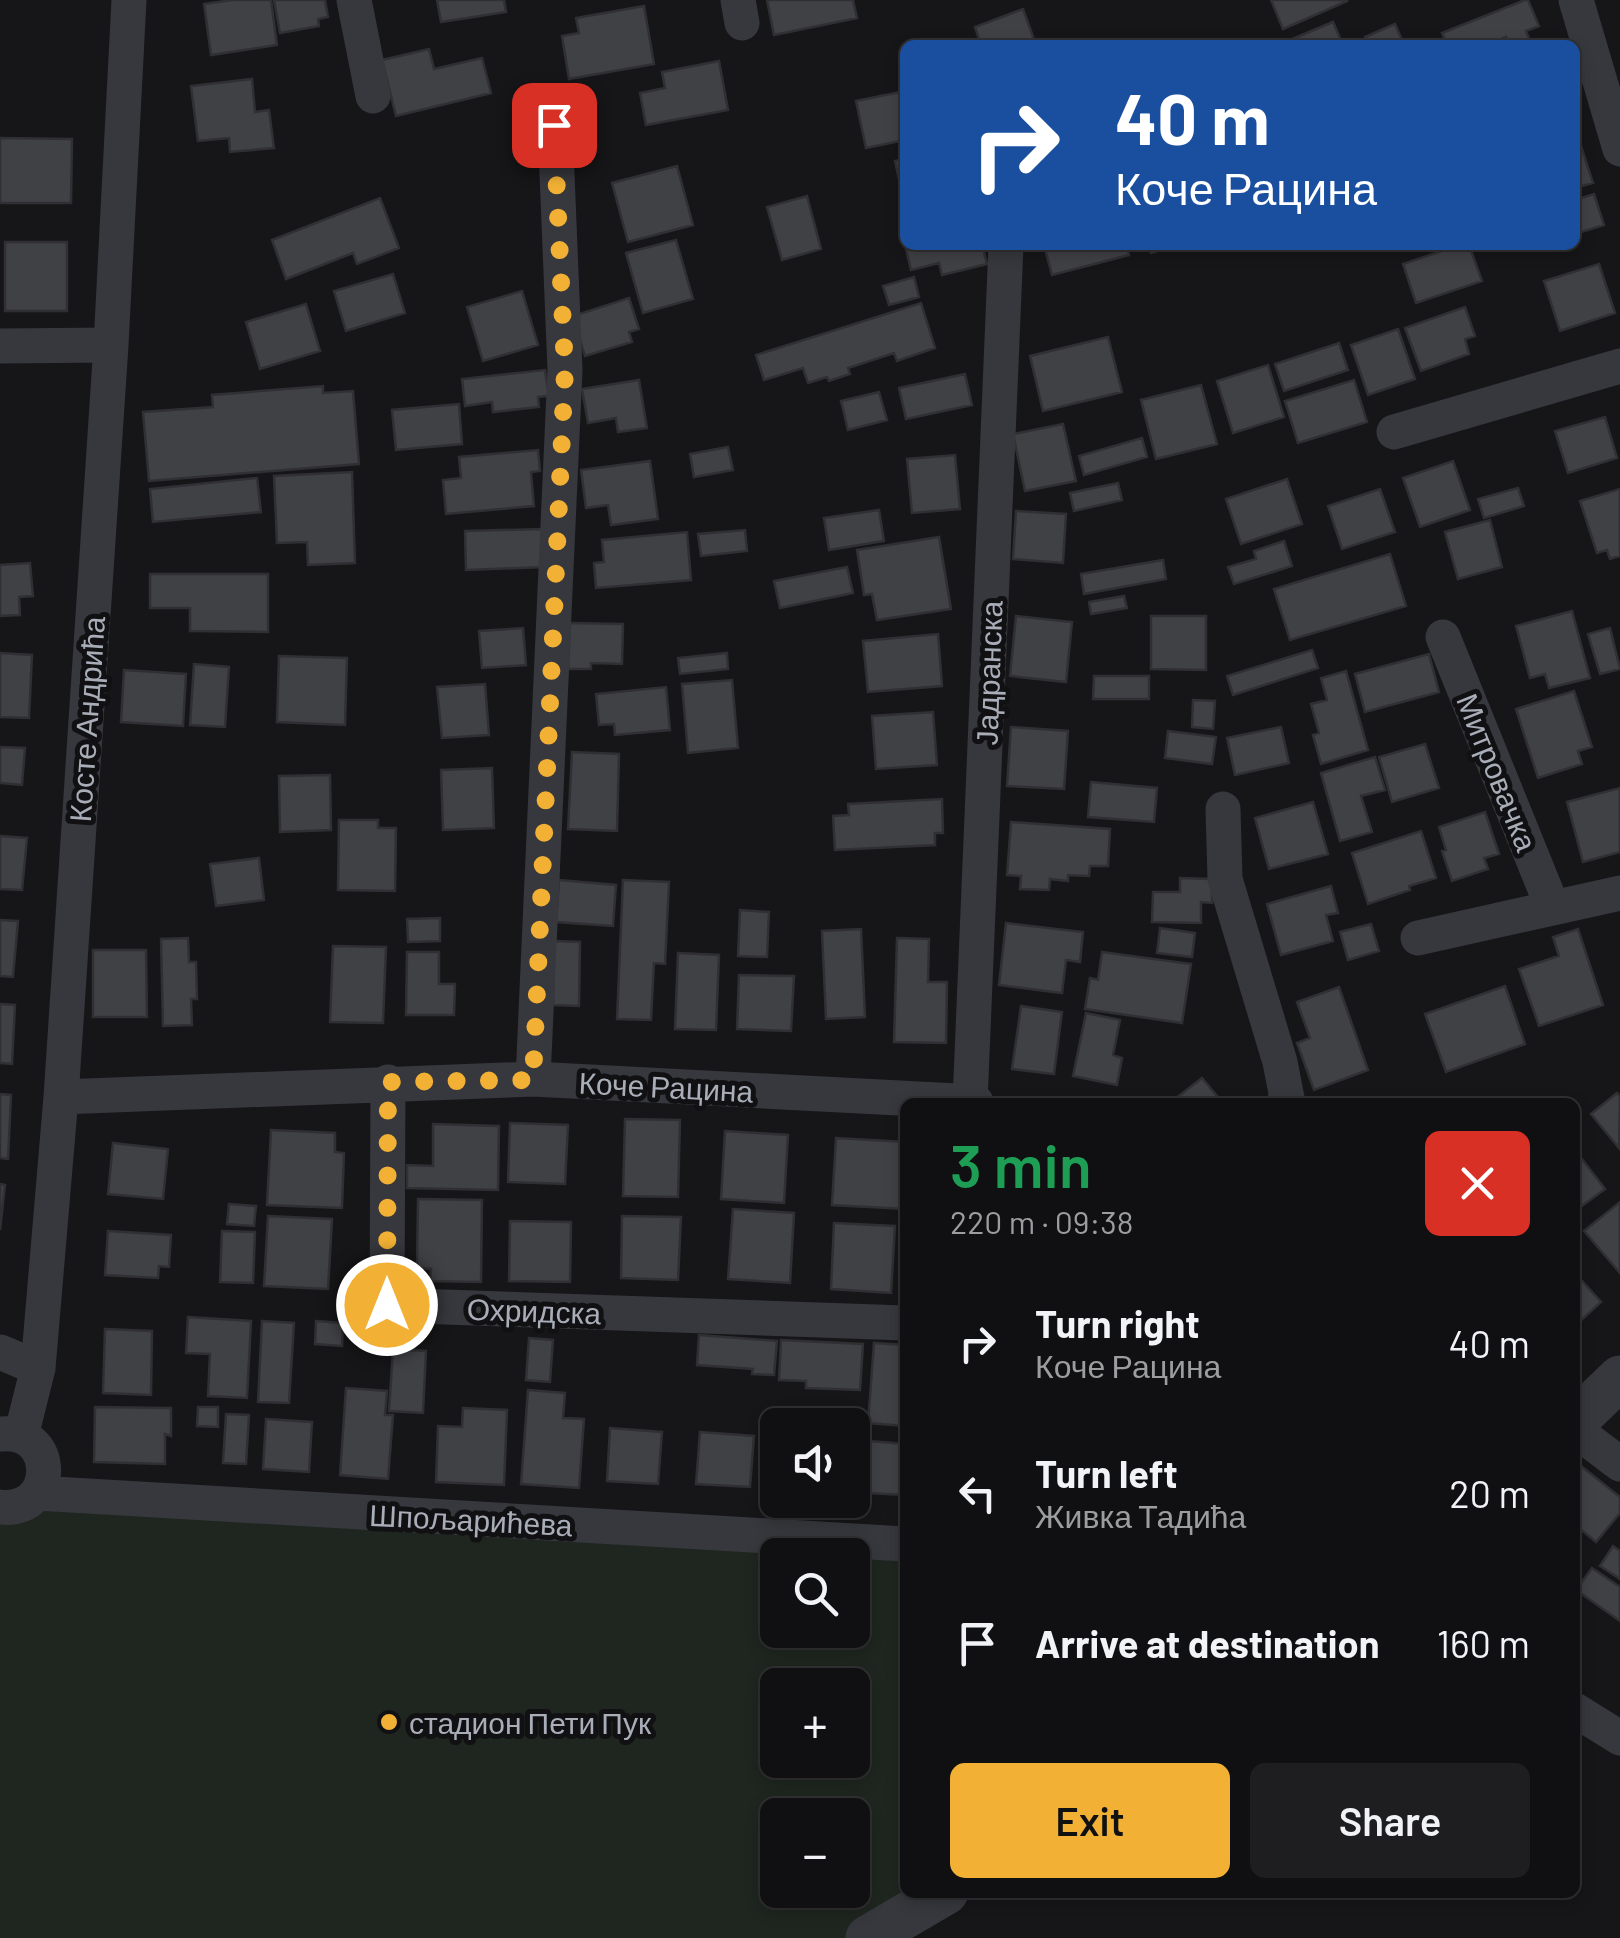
<!DOCTYPE html>
<meta charset="utf-8">
<style>
:root{--surface:#101012;--page:#1e1e20;--text:#f1f3f6;--muted:#9c9d9f;--line:#303032;--accent:#f2b134}
body{margin:0;font-family:Barlow,sans-serif;background:var(--page);color:var(--text);height:100vh;display:flex;flex-direction:column;font-size:38px;white-space:nowrap}
*{box-sizing:border-box;margin:0}
p{font-size:32px;color:var(--muted)}
.icon{flex:none;width:55px;height:55px;fill:none;stroke:currentColor;stroke-width:2;stroke-linecap:round;stroke-linejoin:round}
.map{position:relative;flex:1;overflow:hidden}
.sheet{position:absolute;left:900px;top:1098px;width:680px;height:800px;display:flex;flex-direction:column;background:var(--surface);border-radius:15px;box-shadow:0 5px 15px #0003,0 0 0 2px var(--line)}
.sheet>*{flex:none}
.top-card{position:absolute;left:900px;top:40px;width:680px;height:210px;border-radius:15px;box-shadow:0 5px 15px #0003,0 0 0 2px var(--line);background:#1a4fa0;color:#fff;overflow:hidden}
.buttons{position:absolute;left:760px;top:1408px;display:grid;gap:20px}
.buttons a{display:grid;place-items:center;width:110px;height:110px;border-radius:15px;background:var(--surface);box-shadow:0 5px 15px #0003,0 0 0 2px var(--line);font-size:50px}
.pin{position:absolute;display:grid;place-items:center;width:85px;height:85px;color:#fff;margin:-42px;border-radius:20px;box-shadow:0 5px 15px #0006}
.me{position:absolute;width:110px;margin:-55px;rotate:0deg;stroke-linejoin:round;filter:drop-shadow(0 0 8px #0008)}
.turn{display:flex;align-items:center;gap:35px;height:210px;padding:0 50px;font-size:45px}
.turn .icon{width:130px;height:130px;stroke-width:2.5}
.turn b{display:block;font-size:70px;line-height:85px}
.round{display:grid;place-items:center;flex:none;width:105px;height:105px;border-radius:15px;background:var(--page)}
.head{display:flex;align-items:center;justify-content:space-between;height:170px;padding:0 50px}
h1{font-size:60px;font-weight:600;line-height:75px;color:#1e9e55}
.cta{display:flex;gap:20px;margin-top:auto;padding:20px 50px}
.cta a{flex:1;height:115px;border-radius:15px;background:var(--accent);color:#111;font-size:40px;font-weight:600;line-height:115px;text-align:center}
.cta a+a{background:var(--page);color:var(--text)}
ul{padding:0;list-style:none}
li{display:flex;align-items:center;gap:30px;height:150px;padding:0 50px}
li div{flex:1}
li b{display:block;font-size:38px}
li em{font-style:normal}
.map>svg:first-child{display:block}
.green{fill:#1e261f;fill-rule:evenodd}
.building{fill:#404145;stroke:#303034;stroke-width:2.5}
.lines{fill:none;stroke-linecap:round;stroke-linejoin:round}
.minor{stroke:#37383d;stroke-width:35}
.tertiary{stroke:#37383d;stroke-width:45}
.route{stroke:#f2b134;stroke-width:18;stroke-dasharray:0 32.4}
.poi-dot{fill:#f2b134;stroke:#111113;stroke-width:4}
.labels{text-anchor:middle;dominant-baseline:central;stroke-width:10;stroke-linejoin:round;paint-order:stroke}
.street-label{font-size:30px;fill:#a8adb8;stroke:#111113}
.poi-label{font-size:30px;fill:#a8adb8;stroke:#111113;text-anchor:start}
</style>
<div class="map">
<svg width="1620" height="1938" viewBox="0 0 1620 1938">
<rect width="100%" height="100%" fill="#161618"/>
<!-- green -->
<path class="green" d="M0,1507L905,1544V1892L868,1938H0ZM778,1555H852V1630H778ZM778,1685H852V1760H778ZM778,1815H852V1890H778Z"/>
<!-- building -->
<path class="building" d="M232,0H271L277,45L211,55L204,4Z
M274,0H325L328,17L318,19L319,26L280,33Z
M437,0H504L506,12L441,22Z
M767,0H853L857,18L774,35Z
M1271,0H1346L1347,1L1283,29Z
M1525,0H1528L1539,26L1526,31L1530,41L1509,45L1506,37L1487,45H1447L1442,33Z
M644,6L654,64L569,79L562,36L579,33L576,18Z
M1023,9L1036,45H981L975,27Z
M1333,22L1343,45H1278Z
M1395,24L1402,40L1391,45H1368L1365,37Z
M429,49L434,69L482,58L491,93L396,116L382,60Z
M719,61L728,110L646,125L640,93L665,88L662,72Z
M252,79L255,112L269,110L274,148L230,152L229,138L198,141L191,86Z
M905,91V140L866,148L856,101Z
M0,138L72,139L71,203H0Z
M1580,143L1593,183L1575,188V145Z
M905,159V207L895,161Z
M677,166L693,225L628,242L612,183Z
M1594,194L1604,225L1575,234V200Z
M807,196L821,249L782,260L767,207Z
M380,198L399,248L357,264L353,253L286,279L272,240Z
M676,240L693,299L643,313L626,253Z
M904,241L905,245H982L987,264L942,275L939,263L911,270Z
M5,242H67V311H5Z
M1044,245H1126L1129,255L1052,275Z
M1149,245H1178L1151,253Z
M1460,245H1469L1482,281L1416,303L1403,264Z
M1599,264L1615,313L1560,331L1544,281Z
M393,274L405,313L346,331L334,291Z
M914,277L919,297L889,305L883,286Z
M522,291L538,345L483,361L467,307Z
M629,298L639,329L629,332L632,342L585,356L573,316Z
M921,303L935,348L897,361L894,353L848,368L850,374L829,381L827,377L808,383L803,368L764,380L756,355Z
M306,304L320,351L260,369L246,322Z
M1465,307L1475,336L1465,339L1469,354L1421,371L1405,328Z
M1398,329L1415,379L1368,395L1351,345Z
M1108,337L1122,392L1043,411L1030,356Z
M1339,343L1348,370L1284,391L1275,364Z
M1268,365L1284,417L1233,433L1217,381Z
M545,370L549,396L538,397L539,407L493,412L492,402L465,406L462,379Z
M965,374L972,405L906,419L899,388Z
M639,380L647,428L618,432L616,418L588,423L582,389Z
M1354,380L1367,422L1298,443L1285,401Z
M1201,385L1217,444L1156,459L1141,400Z
M323,386V393L353,391L359,464L149,481L143,412L213,407L212,395Z
M879,392L887,420L848,430L841,401Z
M459,404L462,444L396,450L392,410Z
M1605,417L1617,458L1568,473L1555,431Z
M1063,424L1076,481L1025,491L1013,434Z
M1142,438L1147,457L1084,475L1079,456Z
M728,447L733,470L694,477L690,454Z
M538,450L540,471L531,472L534,506L446,514L443,480L461,478L459,457Z
M955,455L960,509L912,513L907,459Z
M650,461L658,519L611,525L608,505L586,508L581,470Z
M1453,461L1470,510L1420,527L1403,478Z
M352,472L355,563L308,565L307,542L277,543L274,476Z
M257,478L261,512L153,522L150,489Z
M1287,479L1302,524L1241,544L1226,499Z
M1118,483L1122,500L1074,511L1070,493Z
M1518,488L1524,506L1484,518L1478,499Z
M1380,489L1395,532L1342,549L1328,506Z
M1620,489V556L1610,559L1607,550L1597,553L1580,501Z
M879,510L884,541L829,550L824,518Z
M1016,511L1066,514L1063,563L1013,559Z
M1490,520L1502,567L1458,579L1445,532Z
M543,529L544,567L466,570L465,531Z
M745,530L747,551L701,556L698,534Z
M687,532L691,580L596,588L594,563L604,562L602,540Z
M939,537L951,609L877,620L872,594L864,595L857,550Z
M1284,541L1292,566L1234,584L1228,567L1256,559L1254,551Z
M1390,554L1406,606L1290,640L1274,589Z
M1163,560L1166,579L1084,594L1081,574Z
M30,563L33,596L19,597L20,615L0,616V565Z
M847,567L853,593L780,608L774,581Z
M150,574H268V632L190,631V608H150Z
M1124,596L1127,608L1091,614L1089,602Z
M1572,611L1590,678L1549,688L1545,674L1530,678L1516,626Z
M1016,616L1072,622L1066,682L1010,676Z
M1151,616H1206V670L1151,669Z
M570,623L623,624L622,664L591,663V669H568Z
M523,628L526,665L482,668L479,631Z
M1610,628L1620,669L1600,674L1588,634Z
M938,634L942,686L868,692L863,641Z
M1312,650L1318,668L1233,695L1227,676Z
M0,653L32,655L29,718L0,717Z
M727,653L728,669L680,674L678,658Z
M1429,654L1439,692L1365,712L1355,674Z
M279,656L347,658L345,725L277,722Z
M194,664L229,667L225,727L190,725Z
M124,670L186,674L183,726L121,722Z
M1346,671L1368,750L1321,764L1313,735L1319,733L1311,704L1327,700L1321,678Z
M1094,676H1149V699H1093Z
M732,680L738,748L688,753L682,684Z
M485,684L489,735L442,738L437,687Z
M666,687L670,730L615,735L614,724L599,725L596,694Z
M1574,691L1592,747L1578,751L1582,764L1538,778L1516,709Z
M1193,700L1215,701L1213,729L1192,727Z
M933,712L937,765L876,769L872,716Z
M1011,727L1068,731L1064,789L1007,786Z
M1281,727L1289,763L1235,775L1227,738Z
M1168,731L1216,737L1212,764L1165,758Z
M1425,744L1439,788L1392,802L1379,757Z
M0,747L25,748L22,785L0,783Z
M572,752L619,754L617,831L568,829Z
M1375,757L1385,790L1361,796L1372,832L1340,841L1321,773Z
M492,768L494,828L443,830L441,770Z
M330,775L331,830L280,832L279,776Z
M1091,782L1157,788L1154,822L1088,817Z
M1620,788V852L1583,862L1567,802Z
M942,799L943,833H935V845L835,850L833,816L849,815L848,804Z
M1313,802L1328,854L1269,869L1255,818Z
M1485,812L1499,854L1484,858L1488,869L1452,881L1442,851L1446,850L1439,827Z
M339,820H378V828H396L395,891L338,890Z
M1011,822L1110,829L1108,866H1090L1089,876L1068,875V881L1050,879L1049,890L1020,889L1021,876L1007,875Z
M1421,831L1436,878L1409,886L1410,890L1368,904L1352,853Z
M0,836L27,838L22,890L0,889Z
M259,858L264,900L216,906L210,864Z
M1180,878L1212,879V903L1201,902V923L1152,922L1153,892H1180Z
M559,880L616,885L613,926L556,922Z
M623,880L669,882L665,964L654,963L651,1020L617,1019Z
M1331,886L1338,913L1326,915L1333,941L1281,955L1267,904Z
M740,910L769,912L767,957L738,956Z
M440,918V941L408,942L407,919Z
M0,920L18,921L13,977L0,976Z
M1006,923L1083,932L1080,962L1066,960L1062,993L999,985Z
M1371,924L1379,951L1348,960L1340,932Z
M1160,928L1195,933L1192,957L1157,953Z
M861,929L865,1017L826,1019L822,931Z
M1578,929L1603,1005L1539,1026L1519,969L1559,956L1553,937Z
M188,938L189,962H196L197,999H191L192,1025L163,1026L161,939Z
M897,938L929,939L928,982H947L946,1043L894,1042Z
M554,941L580,942L579,1006L553,1005Z
M333,946L386,947L383,1023L330,1022Z
M93,950H146L147,1017H93Z
M407,952H439V984H455L454,1015H406Z
M1102,952L1191,964L1182,1023L1085,1009L1090,978L1098,980Z
M678,953L719,955L716,1030L675,1029Z
M739,975L794,976L791,1031L737,1029Z
M1505,986L1525,1044L1446,1072L1425,1014Z
M1339,987L1368,1070L1314,1090L1297,1043L1310,1038L1297,1002Z
M0,1004L15,1005L12,1064L0,1063Z
M1021,1006L1062,1012L1054,1074L1012,1069Z
M1086,1013L1120,1020L1113,1055L1122,1058L1117,1085L1073,1076Z
M1202,1078L1222,1102H1171Z
M1617,1093L1620,1096L1619,1148L1591,1114Z
M0,1094L11,1095L8,1159L0,1158Z
M625,1119L680,1120L678,1197L623,1196Z
M510,1123L568,1125L565,1184L508,1182Z
M433,1124L499,1126L498,1190L407,1188V1165L433,1166Z
M271,1130L335,1133V1152L344,1153L342,1208L267,1205Z
M725,1131L788,1135L784,1203L721,1199Z
M836,1138L905,1142V1209L832,1205Z
M113,1143L168,1149L163,1199L108,1194Z
M1575,1150L1605,1189L1575,1211Z
M0,1184L5,1185L0,1230Z
M418,1199L482,1200L481,1282L430,1281L431,1269L417,1268Z
M1620,1202V1273L1584,1231Z
M229,1204L256,1206L254,1226L227,1224Z
M733,1209L794,1213L790,1283L728,1279Z
M268,1216L332,1219L328,1289L264,1286Z
M622,1216L681,1217L678,1280L621,1278Z
M510,1221L571,1222L570,1282L509,1281Z
M834,1223L895,1226L891,1293L831,1289Z
M108,1231L171,1235L169,1267L159,1266L158,1278L105,1275Z
M222,1231L255,1232L253,1283L220,1282Z
M1575,1273L1601,1302L1575,1326Z
M188,1317L251,1321L247,1398L208,1396L210,1354L186,1353Z
M262,1321L294,1323L289,1403L258,1402Z
M316,1321L343,1323L342,1346L315,1344Z
M105,1329L152,1331L151,1395L103,1393Z
M699,1335L777,1341L774,1375L752,1374L753,1369L697,1365Z
M529,1338L553,1340L550,1382L526,1380Z
M781,1340L863,1344L860,1390L806,1388V1381L779,1380Z
M874,1343L905,1345V1426L868,1423Z
M393,1349L426,1351L423,1413L389,1411Z
M346,1388L387,1391L385,1415H393L388,1479L340,1475Z
M528,1390L565,1393L563,1418L584,1419L579,1488L521,1484Z
M95,1407L171,1408V1436L165,1434V1464L94,1462Z
M198,1407H218V1427L197,1426Z
M463,1408L507,1410L504,1485L436,1482L438,1426L462,1427Z
M226,1414L249,1415L246,1464L223,1463Z
M266,1419L312,1422L309,1472L263,1469Z
M610,1428L662,1432L658,1484L607,1481Z
M700,1432L754,1436L750,1487L696,1484Z
M869,1441L905,1444V1495L866,1493Z
M1581,1466L1620,1497V1513L1596,1542L1575,1525V1473Z
M1613,1546L1620,1551V1579L1600,1566Z
M1592,1568L1620,1587V1621L1576,1590Z"/>
<g class="lines">
<!-- minor -->
<path class="minor" d="M354,0L373,96
M738,0L742,23
M1576,0L1620,149
M0,346L111,345
M1394,432L1620,366
M1443,637L1552,906
M1223,809L1225,879L1280,1062L1287,1098L1284,1102
M1418,938L1620,893
M533,1079L565,370L555,125
M388,1082L387,1305L905,1323
M61,1097L533,1079L976,1102
M970,1102L1006,245
M0,1352L38,1368
M1575,1430L1620,1464
M21,1436L38,1368L61,1097L111,345L129,0
M37,1493L905,1544
M0,1507C58,1514 58,1428 1,1434
M1575,1710L1620,1738"/>
<!-- tertiary -->
<path class="tertiary" d="M1575,1421L1620,1378
M868,1938L946,1892"/>
</g>
<g class="lines">
<!-- route -->
<path class="route" d="M387,1305L388,1082L533,1080L565,370L554,125"/>
</g>
<!-- markers -->
<circle class="poi-dot" cx="389" cy="1722" r="10"/>
<g class="labels">
<!-- street labels -->
<g class="street-label">
<text transform="translate(988 673) rotate(-88)">Јадранска</text>
<text transform="translate(86 719) rotate(-86)">Косте Андрића</text>
<text transform="translate(1498 772) rotate(68)">Митровачка</text>
<text transform="translate(666 1086) rotate(3)">Коче Рацина</text>
<text transform="translate(534 1310) rotate(2)">Охридска</text>
<text transform="translate(471 1519) rotate(3)">Шпољарићева</text>
</g>
<!-- poi labels -->
<g class="poi-label">
<text x="409" y="1722">стадион Пети Пук</text>
</g>
</g>
</svg>
<div class="buttons">
<a><svg class="icon" aria-label="sound" viewBox="0 0 24 24"><path d="M4 9h4l5-4v14l-5-4H4zM17 9q2 3 0 6"/></svg></a>
<a><svg class="icon" aria-label="search" viewBox="0 0 24 24"><circle cx="10" cy="10" r="6"/><path d="M15 15l6 6"/></svg></a>
<a>+</a>
<a>−</a>
</div>
<div class="pin" style="left:554px;top:125px;background:#d93025"><svg class="icon" aria-label="arrive" viewBox="0 0 24 24"><path d="M6 21V4h12l-3 4 3 4H6"/></svg></div>
<svg class="me" style="left:387px;top:1305px" viewBox="-20 -20 40 40"><circle r="17" fill="#f2b134" stroke="#fff" stroke-width="3"/><path d="M0-11L8 9 0 5-8 9z" fill="#fff"/></svg>
<div class="top-card">
<div class="turn"><svg class="icon" aria-label="right" viewBox="0 0 24 24"><path d="M7 20v-9h11M14 6l5 5-5 5"/></svg><div><b>40 m</b>Коче Рацина</div></div>
</div>
<section class="sheet">
<div class="head"><div><h1>3 min</h1><p>220 m · 09:38</p></div><a class="round" style="background:#d93025;color:#fff"><svg class="icon" aria-label="close" viewBox="0 0 24 24"><path d="M6 6l12 12M18 6L6 18"/></svg></a></div>
<ul>
<li><svg class="icon" aria-label="right" viewBox="0 0 24 24"><path d="M7 20v-9h11M14 6l5 5-5 5"/></svg><div><b>Turn right</b><p>Коче Рацина</p></div><em>40 m</em></li>
<li><svg class="icon" aria-label="left" viewBox="0 0 24 24"><path d="M17 20v-9H6M10 6l-5 5 5 5"/></svg><div><b>Turn left</b><p>Живка Тадића</p></div><em>20 m</em></li>
<li><svg class="icon" aria-label="arrive" viewBox="0 0 24 24"><path d="M6 21V4h12l-3 4 3 4H6"/></svg><div><b>Arrive at destination</b></div><em>160 m</em></li>
</ul>
<div class="cta"><a>Exit</a><a>Share</a></div>
</section>
</div>
